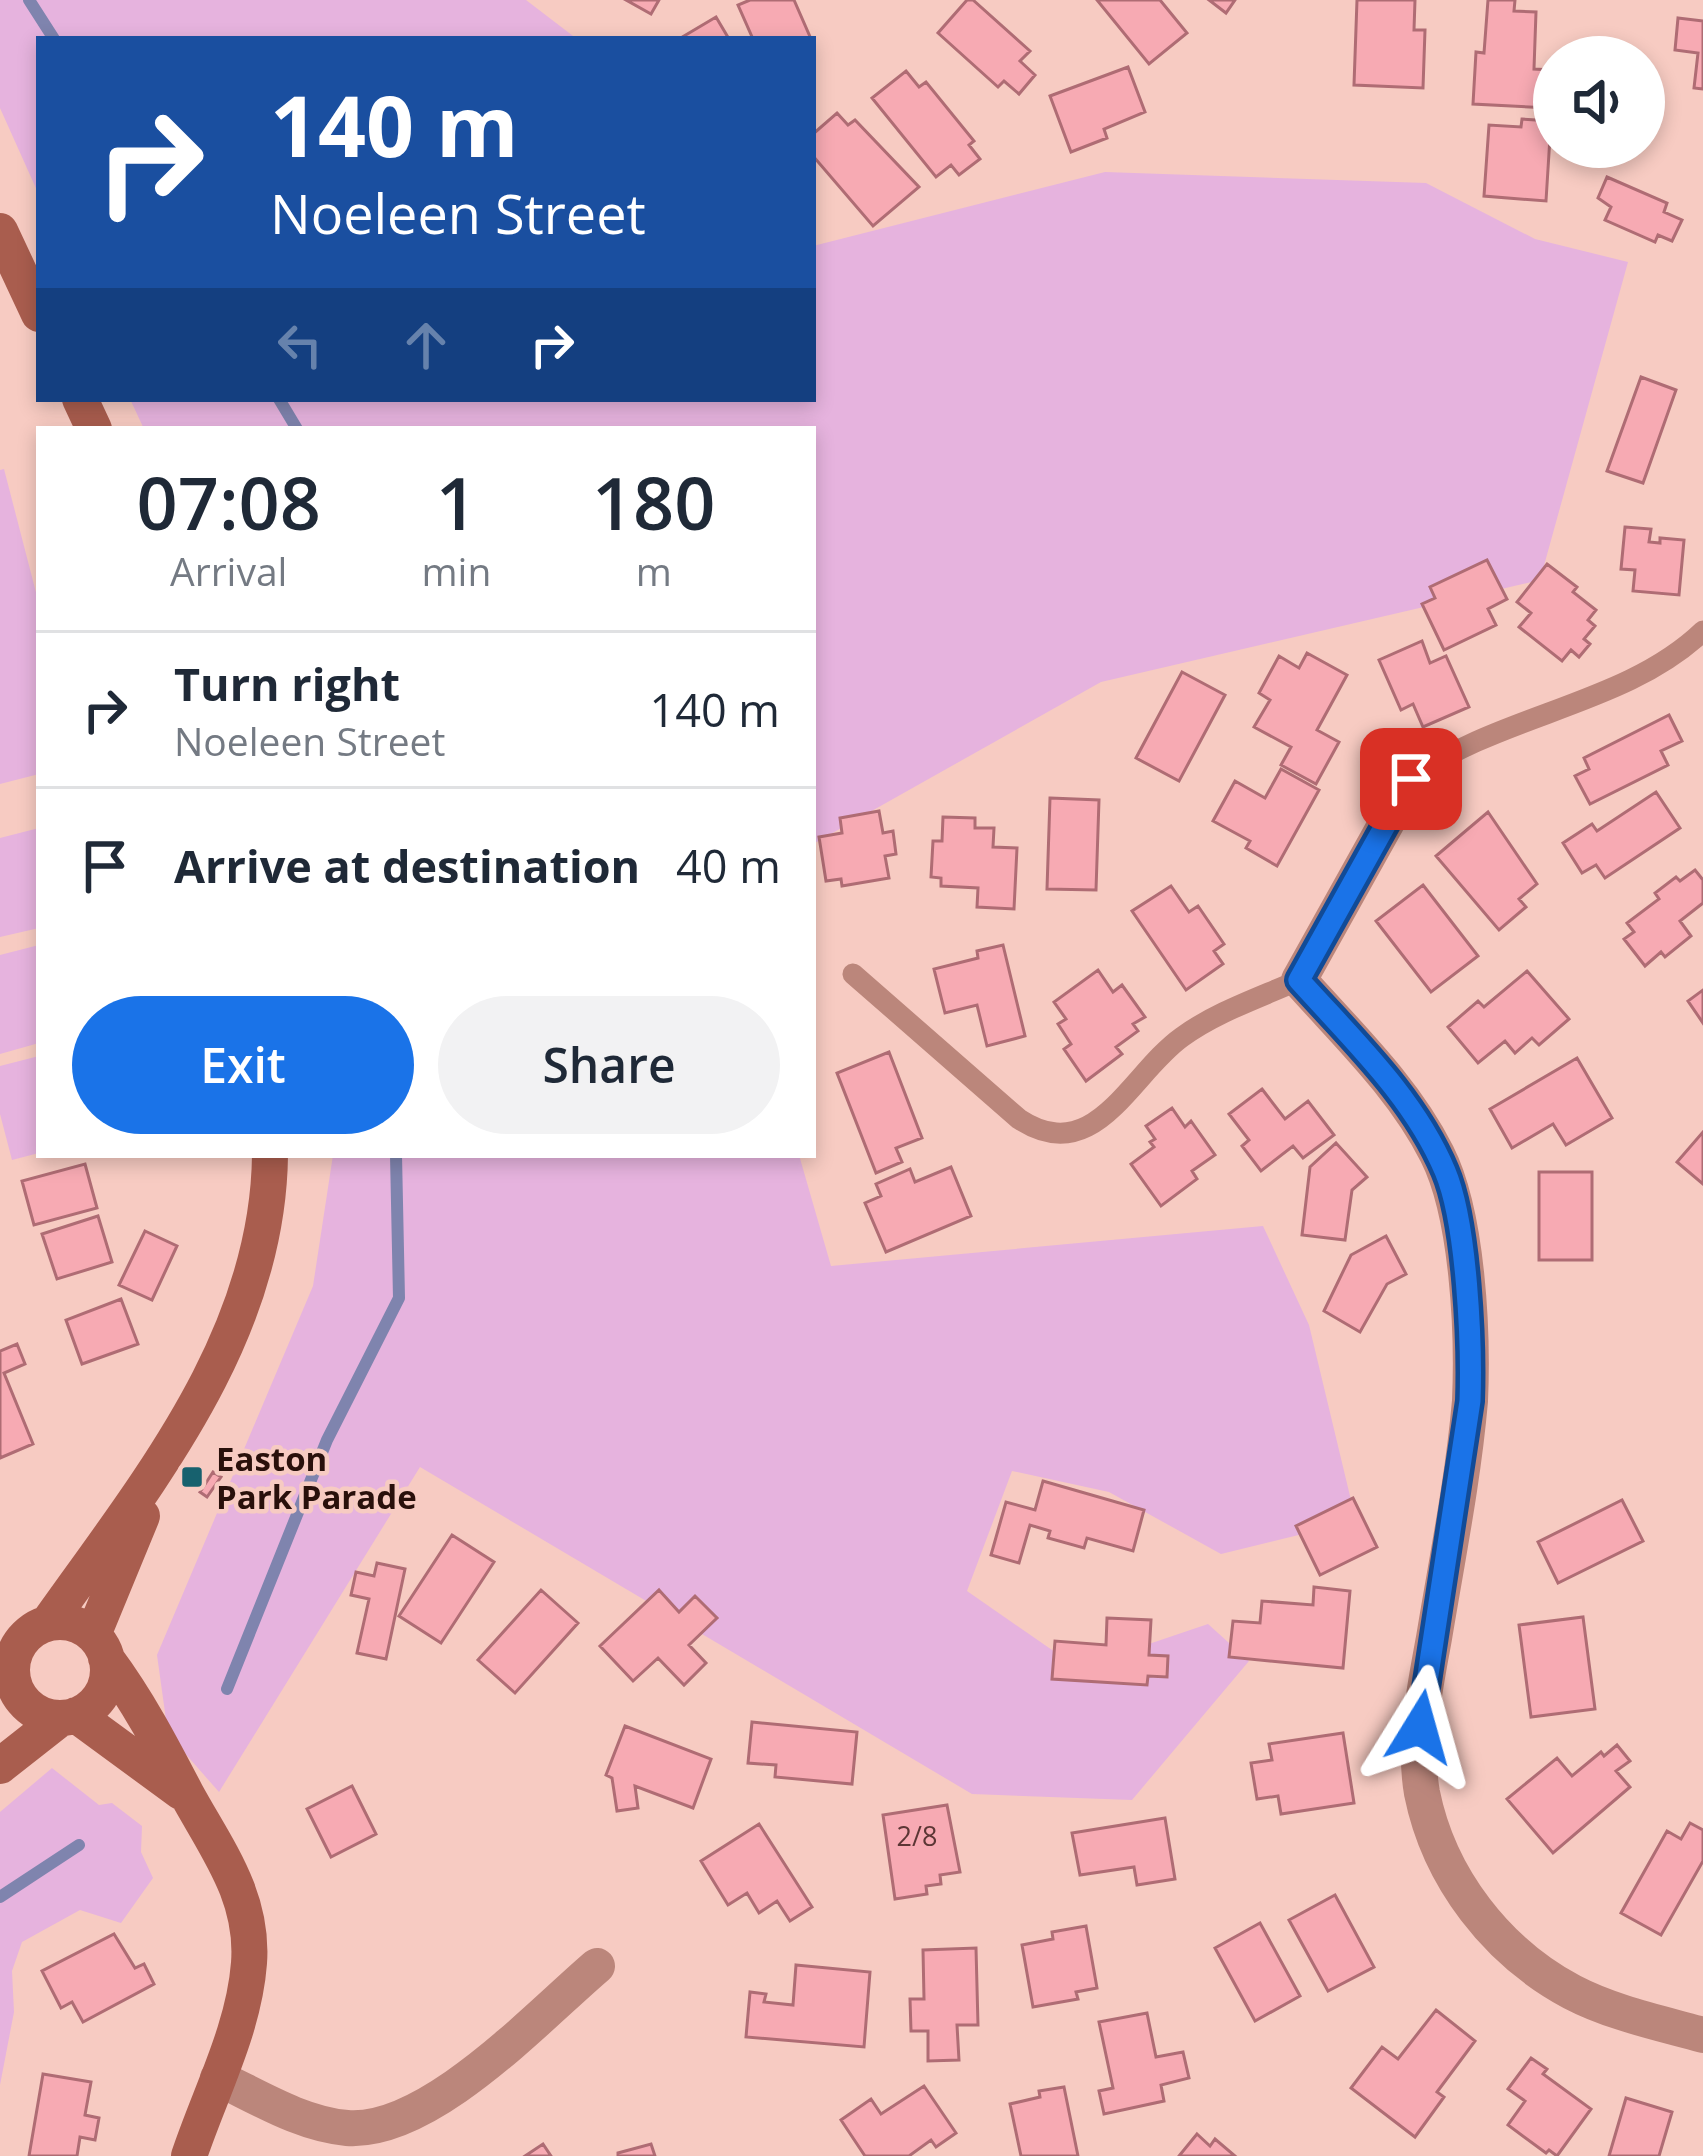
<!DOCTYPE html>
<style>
:root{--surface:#fff;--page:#f2f2f3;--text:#1f2937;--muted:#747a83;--line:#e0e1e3;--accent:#1a73e8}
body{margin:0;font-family:"Open Sans",sans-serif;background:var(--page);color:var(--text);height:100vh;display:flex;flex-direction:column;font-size:45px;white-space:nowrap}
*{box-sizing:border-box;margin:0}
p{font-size:39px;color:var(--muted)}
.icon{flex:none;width:66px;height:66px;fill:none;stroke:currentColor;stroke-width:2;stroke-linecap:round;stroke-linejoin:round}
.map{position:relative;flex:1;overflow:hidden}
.drawer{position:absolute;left:36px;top:426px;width:780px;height:732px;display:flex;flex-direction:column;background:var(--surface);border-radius:0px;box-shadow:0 6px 18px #0003}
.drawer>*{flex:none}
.guide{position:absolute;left:36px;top:36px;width:780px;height:366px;border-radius:0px;box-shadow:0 6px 18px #0003;background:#1a4fa0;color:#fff;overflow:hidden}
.controls{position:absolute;left:1533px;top:36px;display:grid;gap:24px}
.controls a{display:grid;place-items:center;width:132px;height:132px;border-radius:50%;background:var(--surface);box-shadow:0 6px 18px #0003;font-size:60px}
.pin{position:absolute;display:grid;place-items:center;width:102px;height:102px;color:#fff;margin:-51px;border-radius:24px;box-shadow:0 6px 18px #0006}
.me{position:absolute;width:132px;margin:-66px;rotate:8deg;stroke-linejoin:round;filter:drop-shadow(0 0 9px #0008)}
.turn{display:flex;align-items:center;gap:42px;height:252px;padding:0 36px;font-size:54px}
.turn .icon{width:156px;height:156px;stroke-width:2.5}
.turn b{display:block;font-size:84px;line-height:102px}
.lanes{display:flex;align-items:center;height:114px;padding:0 36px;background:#0003;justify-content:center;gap:60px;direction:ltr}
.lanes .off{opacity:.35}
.eta{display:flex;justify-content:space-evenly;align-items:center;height:204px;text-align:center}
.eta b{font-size:72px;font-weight:600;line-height:84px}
.primary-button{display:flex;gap:24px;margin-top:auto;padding:24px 36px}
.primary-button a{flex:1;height:138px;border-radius:72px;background:var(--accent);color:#fff;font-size:48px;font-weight:600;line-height:138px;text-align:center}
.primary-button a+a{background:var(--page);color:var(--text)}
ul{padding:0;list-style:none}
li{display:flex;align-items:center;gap:36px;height:156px;padding:0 36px;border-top:3px solid var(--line)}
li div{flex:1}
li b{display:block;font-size:45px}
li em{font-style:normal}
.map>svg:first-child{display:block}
.green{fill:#e6b3de}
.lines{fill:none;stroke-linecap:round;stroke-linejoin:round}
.stream{stroke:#7f84ae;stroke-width:12}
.building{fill:#f7aab3;stroke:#af6c74;stroke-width:3}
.lane{stroke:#bb867b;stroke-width:21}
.street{stroke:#bb867b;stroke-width:36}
.secondary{stroke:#a95d4e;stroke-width:36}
.route-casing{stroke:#114b97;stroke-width:30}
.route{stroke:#1a73e8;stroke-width:21}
.poi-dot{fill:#17616e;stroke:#f7cbc2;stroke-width:4.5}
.labels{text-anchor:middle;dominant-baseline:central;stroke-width:9;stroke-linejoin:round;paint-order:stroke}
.number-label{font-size:27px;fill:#5c3635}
.poi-label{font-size:33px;font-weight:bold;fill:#29100b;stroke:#f7cbc2;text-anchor:start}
</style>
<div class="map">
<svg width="1703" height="2156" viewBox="0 0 1703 2156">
<rect width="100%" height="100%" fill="#f7cbc2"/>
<!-- green -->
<path class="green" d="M0,0H526L577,39H39V195L0,108Z
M1105,172L1426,183L1535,239L1628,262L1540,580L1101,682L813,844V429H144L130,399H813V246Z
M4,469L39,604V774L0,784V470Z
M39,828V928L0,937V838Z
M39,945V1043L0,1054V955Z
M39,1056V1153L12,1160L0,1114V1066Z
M333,1155H799L831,1266L1263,1226L1309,1325L1356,1521L1221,1554L1109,1492L1012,1471L967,1591L1078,1668L1208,1624L1249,1661L1132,1800L972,1794L420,1467L219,1792L168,1734L157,1655L313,1286Z
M52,1768L99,1805L112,1803L142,1826L141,1852L153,1878L121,1923L80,1910L22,1942L12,1971L14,2012L0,2085V1812Z"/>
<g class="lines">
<!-- stream -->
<path class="stream" d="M29,0L54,39
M279,399L297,429
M227,1689L327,1440L399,1298L396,1155
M0,1897L79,1845"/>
</g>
<!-- building -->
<path class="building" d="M626,0H659L651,14Z
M750,0H794L811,39H753L738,5Z
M967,0H973L1030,51L1020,61L1035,75L1019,94L1004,81L998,87L938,33Z
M1097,0H1160L1187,33L1149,64Z
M1209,0H1235L1226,13Z
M1357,0H1415L1414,30H1425L1423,88L1354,85Z
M1488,0H1515L1514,11L1536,12L1534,69L1552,70L1549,108L1473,104L1476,52L1484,53Z
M716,17L729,39H679Z
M1678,18L1703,21V89L1694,88L1698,53L1675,50Z
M1128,67L1145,112L1104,129L1107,138L1071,152L1050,96Z
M906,71L919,87L926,82L974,141L969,145L980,159L959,175L951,165L936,177L872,98Z
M837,113L848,125L855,120L919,187L873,226L813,156V134Z
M1522,119L1551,121L1546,201L1484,196L1489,125L1521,127Z
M1607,177L1667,203L1664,212L1682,220L1672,241L1658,235L1655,242L1605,220L1611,207L1598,198Z
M1641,377L1676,390L1643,483L1607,471Z
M1625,527L1651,529L1649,542L1660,543V538L1684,540L1679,595L1633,591L1635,570L1621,569Z
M1487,560L1507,599L1488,609L1496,625L1444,650L1422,604L1435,598L1430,587Z
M1547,564L1577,587L1573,592L1596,610L1588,620L1595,626L1584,639L1590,644L1579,657L1571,650L1562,661L1519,627L1531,613L1517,602Z
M1422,641L1430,663L1446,656L1469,707L1423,727L1413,704L1401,710L1379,660Z
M1307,653L1347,675L1317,730L1339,742L1316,784L1281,765L1291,747L1254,727L1270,700L1259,693L1279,656L1299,668Z
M1182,672L1225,695L1179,781L1136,758Z
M1669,715L1682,741L1661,751L1668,765L1590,804L1575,776L1589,769L1584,758Z
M1281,769L1319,790L1277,866L1246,848L1250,841L1213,821L1235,781L1265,798Z
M1656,792L1680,828L1605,878L1596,865L1582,873L1563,843L1592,824L1597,831Z
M1050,798L1099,800L1096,890L1047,889Z
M879,811L883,833L893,831L896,854L885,856L889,878L842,886L841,879L826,881L819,837L842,833L840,818Z
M1488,812L1537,884L1519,899L1526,907L1499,930L1436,856Z
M943,817L975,818V828H994L993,847L1017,848L1014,909L977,907L978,888L941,886V878L931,877L933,841H942Z
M1695,870L1703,880V903L1680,921L1691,936L1665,957L1661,952L1645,966L1624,939L1634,932L1627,923L1659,899L1655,893L1676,877L1680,881Z
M1423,885L1478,956L1431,992L1376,921Z
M1171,886L1189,912L1198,906L1224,944L1214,951L1223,964L1186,990L1132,911Z
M1003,945L1025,1036L987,1046L977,1005L945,1013L934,969L978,958L977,951Z
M1098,970L1113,992L1122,985L1145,1017L1133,1024L1138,1031L1116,1047L1122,1054L1086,1081L1064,1049L1071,1044L1058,1024L1066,1019L1054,1002Z
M1527,971L1569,1019L1539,1045L1532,1038L1515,1053L1505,1041L1478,1063L1448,1027L1478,1001L1484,1007Z
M1703,990V1023L1688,1001Z
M889,1052L922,1138L896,1148L902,1162L876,1173L837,1073Z
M1577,1058L1612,1118L1566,1145L1553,1124L1512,1148L1490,1109Z
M1262,1089L1285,1119L1308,1101L1334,1135L1303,1158L1293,1146L1261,1171L1242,1146L1249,1140L1229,1114Z
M1172,1108L1185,1127L1191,1121L1215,1155L1192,1171L1197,1179L1161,1206L1131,1164L1154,1147L1150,1142L1155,1139L1146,1126Z
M1703,1132V1184L1677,1162Z
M1336,1143L1367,1177L1352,1190L1345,1240L1302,1235L1310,1167Z
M85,1164L97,1208L34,1225L22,1181Z
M951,1167L971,1216L886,1252L865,1203L881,1196L876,1184L910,1169L915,1182Z
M1539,1172H1592V1260H1539Z
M98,1216L112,1262L57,1279L42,1234Z
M145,1231L177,1246L152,1300L119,1285Z
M1386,1236L1406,1274L1387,1284L1360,1332L1324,1311L1351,1255Z
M121,1299L138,1344L82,1364L66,1320Z
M17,1344L25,1364L4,1373L33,1444L0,1458V1351Z
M213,1472L221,1477L207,1497L200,1492Z
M1043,1481L1144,1510L1133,1551L1087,1538L1084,1548L1048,1538L1050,1531L1030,1525L1019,1563L991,1555L1006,1502L1035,1510Z
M1353,1498L1377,1547L1320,1575L1296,1526Z
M1622,1500L1643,1541L1558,1583L1538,1542Z
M452,1535L494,1562L441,1643L399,1616Z
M377,1563L405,1569L386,1659L357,1653L369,1599L351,1595L356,1572L374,1576Z
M1314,1587L1350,1591L1343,1668L1229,1657L1233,1621L1260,1623L1262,1601L1313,1605Z
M541,1590L578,1623L515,1693L478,1660Z
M659,1590L679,1612L695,1596L717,1618L689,1645L706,1663L684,1685L658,1658L633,1681L600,1646Z
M1583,1617L1595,1709L1531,1717L1519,1625Z
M1107,1618L1151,1620L1149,1655L1168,1656L1167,1677L1148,1676L1147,1685L1052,1679L1055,1641L1106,1645Z
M752,1722L857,1732L852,1784L775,1777L776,1765L748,1763Z
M625,1726L711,1759L693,1808L635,1786L638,1808L617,1811L612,1778L606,1775Z
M1343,1733L1354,1803L1281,1814L1278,1796L1257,1799L1251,1763L1272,1760L1269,1744Z
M1617,1745L1630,1761L1616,1771L1630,1787L1553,1853L1507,1799L1557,1758L1572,1776L1601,1752L1604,1756Z
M352,1786L376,1834L331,1857L307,1809Z
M947,1805L960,1872L940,1875L941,1884L926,1886L927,1894L895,1899L883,1815Z
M1165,1818L1175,1879L1137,1885L1134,1867L1080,1875L1072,1833Z
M1690,1823L1703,1830V1861L1661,1935L1621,1913L1667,1831L1681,1839Z
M759,1824L812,1907L790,1921L777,1901L759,1913L747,1893L728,1905L701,1861Z
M1335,1895L1374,1967L1328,1991L1289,1920Z
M1260,1923L1300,1996L1255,2021L1215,1948Z
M1086,1926L1097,1988L1076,1992L1078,1999L1033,2007L1022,1945L1053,1939L1052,1932Z
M114,1934L135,1968L144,1964L154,1984L83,2022L72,2002L61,2008L42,1971Z
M976,1948L978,2025H957L959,2060L928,2061V2031H911L910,1999H924L923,1950Z
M796,1965L870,1972L864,2047L746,2037L750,1992L766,1994L764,2002L793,2005Z
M1436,2010L1475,2041L1437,2092L1444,2097L1415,2137L1351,2088L1382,2047L1398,2059Z
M1147,2013L1156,2057L1183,2052L1189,2078L1161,2085L1164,2101L1104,2114L1099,2091L1113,2088L1099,2022Z
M1531,2058L1547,2069L1543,2074L1591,2109L1557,2156L1549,2150L1546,2153L1508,2125L1525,2101L1508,2089Z
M43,2074L91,2082L85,2115L99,2118L95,2140L80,2137L77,2156H29Z
M924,2086L956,2133L936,2147L931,2140L909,2156H865L841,2120L871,2099L881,2114Z
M1064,2087L1078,2156H1021L1010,2104L1040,2097L1039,2091Z
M1626,2098L1672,2112L1659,2156H1609Z
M1197,2134L1210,2146L1215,2139L1235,2156H1179Z
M543,2144L551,2156H525Z
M651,2144L655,2156H618V2153Z"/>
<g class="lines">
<!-- lane -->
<path class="lane" d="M1411,779C1497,714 1625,706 1703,631
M853,974L1019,1119C1095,1169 1130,1074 1182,1037C1216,1012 1261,997 1299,980"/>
<!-- street -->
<path class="street" d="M1411,779L1299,980C1348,1035 1404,1088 1437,1154C1468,1215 1473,1333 1470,1401C1463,1481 1447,1559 1434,1638C1425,1688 1413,1742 1422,1793C1439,1878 1497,1952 1572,1992C1612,2013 1660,2023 1703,2035
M218,2078C258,2097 301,2124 347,2128C429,2134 536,2018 597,1966"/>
<!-- secondary -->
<path class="secondary" d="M0,231L39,314
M80,399L94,429
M12 1670a48 48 0 1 1 96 0a48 48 0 1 1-96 0Z
M48,1623C148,1482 268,1337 270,1155
M93,1635L142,1516
M106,1658C138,1701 161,1745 186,1793C216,1848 254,1896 249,1963C244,2030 210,2093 189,2156
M76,1715L181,1792
M0,1766L61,1718"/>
</g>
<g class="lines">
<!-- route casing -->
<g class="route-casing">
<path id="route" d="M1411,779L1299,980C1352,1039 1414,1097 1445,1171C1467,1223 1472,1344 1470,1401L1420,1727"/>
</g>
<!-- route -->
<use href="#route" class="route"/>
</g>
<!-- markers -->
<rect class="poi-dot" x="180" y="1465" width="24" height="24" rx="6"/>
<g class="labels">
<!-- number labels -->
<g class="number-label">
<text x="917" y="1835">2/8</text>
</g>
<!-- poi labels -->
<g class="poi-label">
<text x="216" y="1458">Easton<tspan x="216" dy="38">Park Parade</tspan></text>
</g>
</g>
</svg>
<div class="controls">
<a><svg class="icon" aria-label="sound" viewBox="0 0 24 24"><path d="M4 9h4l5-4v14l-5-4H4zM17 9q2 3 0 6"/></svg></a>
</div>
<div class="pin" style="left:1411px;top:779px;background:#d93025"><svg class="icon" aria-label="arrive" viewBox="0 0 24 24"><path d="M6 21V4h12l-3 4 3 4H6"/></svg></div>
<svg class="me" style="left:1420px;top:1727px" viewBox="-20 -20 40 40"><path d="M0-17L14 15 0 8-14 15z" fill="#1a73e8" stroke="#fff" stroke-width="4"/></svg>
<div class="guide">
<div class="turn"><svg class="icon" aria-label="right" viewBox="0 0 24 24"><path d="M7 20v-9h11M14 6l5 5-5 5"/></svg><div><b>140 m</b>Noeleen Street</div></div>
<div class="lanes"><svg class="icon off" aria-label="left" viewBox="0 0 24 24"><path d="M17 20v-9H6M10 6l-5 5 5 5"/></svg><svg class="icon off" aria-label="ahead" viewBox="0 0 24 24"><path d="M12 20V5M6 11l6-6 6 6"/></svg><svg class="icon" aria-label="right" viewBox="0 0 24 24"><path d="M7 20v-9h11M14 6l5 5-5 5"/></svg></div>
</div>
<section class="drawer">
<div class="eta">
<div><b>07:08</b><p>Arrival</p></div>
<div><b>1</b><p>min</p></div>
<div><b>180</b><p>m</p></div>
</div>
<ul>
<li><svg class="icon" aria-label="right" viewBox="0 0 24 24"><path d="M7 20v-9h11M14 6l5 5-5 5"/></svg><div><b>Turn right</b><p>Noeleen Street</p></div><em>140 m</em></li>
<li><svg class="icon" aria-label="arrive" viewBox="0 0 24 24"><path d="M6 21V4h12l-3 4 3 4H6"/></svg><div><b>Arrive at destination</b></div><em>40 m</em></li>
</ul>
<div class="primary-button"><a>Exit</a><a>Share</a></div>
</section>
</div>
